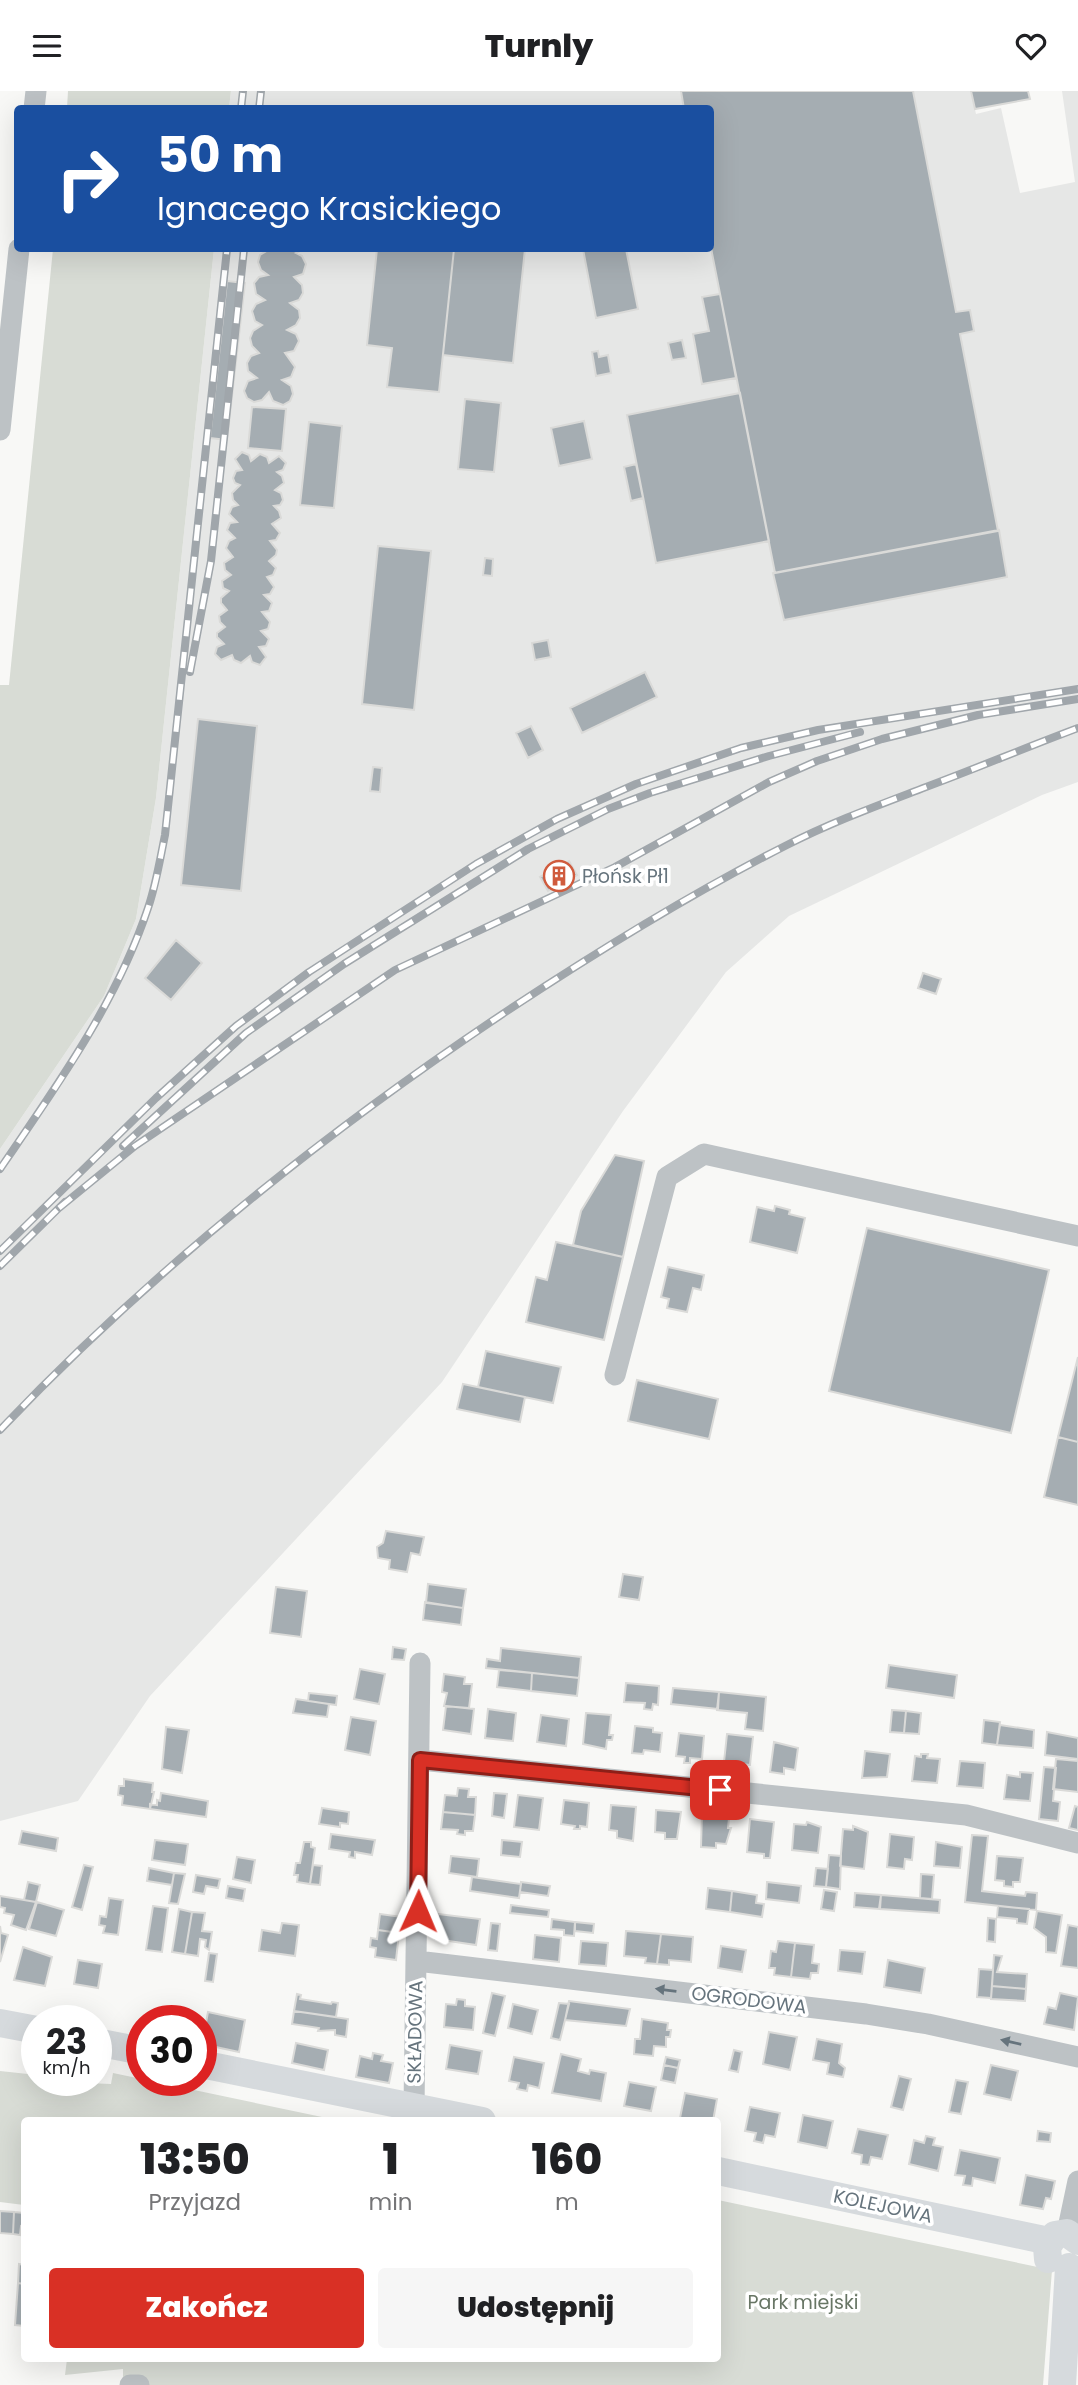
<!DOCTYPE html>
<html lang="pl">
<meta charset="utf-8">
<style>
:root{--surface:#fff;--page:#f6f6f6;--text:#202124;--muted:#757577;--accent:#d93025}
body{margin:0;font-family:Poppins,sans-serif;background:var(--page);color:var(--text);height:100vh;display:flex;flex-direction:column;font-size:26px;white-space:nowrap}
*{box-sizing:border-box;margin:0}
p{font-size:23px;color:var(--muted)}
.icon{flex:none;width:38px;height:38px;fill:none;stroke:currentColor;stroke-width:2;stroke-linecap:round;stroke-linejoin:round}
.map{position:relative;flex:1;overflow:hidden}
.details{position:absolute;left:21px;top:2026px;width:700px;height:245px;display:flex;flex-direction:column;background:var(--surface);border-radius:7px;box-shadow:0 7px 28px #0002}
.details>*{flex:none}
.hud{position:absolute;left:14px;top:14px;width:700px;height:147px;border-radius:7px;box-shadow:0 7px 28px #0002;background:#1a4fa0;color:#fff;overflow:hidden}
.speed{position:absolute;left:21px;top:1914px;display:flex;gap:14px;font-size:35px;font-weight:700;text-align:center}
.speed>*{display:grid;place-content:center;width:91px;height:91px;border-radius:50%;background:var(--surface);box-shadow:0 7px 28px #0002;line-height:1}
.speed small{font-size:18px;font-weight:400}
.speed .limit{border:10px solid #d22;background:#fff;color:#111}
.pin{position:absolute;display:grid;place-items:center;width:60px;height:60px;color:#fff;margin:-30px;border-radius:14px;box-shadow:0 4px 10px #0006}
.me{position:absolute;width:77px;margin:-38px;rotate:1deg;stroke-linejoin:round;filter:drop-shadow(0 0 5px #0008)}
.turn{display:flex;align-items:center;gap:24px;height:147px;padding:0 28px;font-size:32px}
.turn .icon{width:91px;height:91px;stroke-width:2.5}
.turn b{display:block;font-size:49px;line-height:60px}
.eta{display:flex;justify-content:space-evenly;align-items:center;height:119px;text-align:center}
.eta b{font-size:42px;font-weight:800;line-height:49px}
.button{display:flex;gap:14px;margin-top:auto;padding:14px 28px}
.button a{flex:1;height:80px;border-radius:7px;background:var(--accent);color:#fff;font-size:28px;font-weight:800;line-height:80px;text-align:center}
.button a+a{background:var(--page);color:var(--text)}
header{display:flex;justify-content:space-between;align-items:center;height:91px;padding:0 28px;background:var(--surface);font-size:32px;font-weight:800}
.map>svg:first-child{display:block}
.built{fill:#e6e7e6}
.green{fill:#d8dcd5}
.building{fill:#a5adb2;stroke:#dadad8;stroke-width:2}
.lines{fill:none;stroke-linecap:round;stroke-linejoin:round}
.street{stroke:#bdc2c5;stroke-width:21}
.secondary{stroke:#d6dadd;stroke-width:28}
.rail-casing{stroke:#a0a6ab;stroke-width:8}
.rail{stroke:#fff;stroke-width:5;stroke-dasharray:16;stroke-linecap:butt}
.oneway{fill:#66747d}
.route-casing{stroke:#8d1f18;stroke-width:18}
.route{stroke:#d93025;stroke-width:12}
.labels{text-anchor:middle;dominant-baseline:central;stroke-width:7;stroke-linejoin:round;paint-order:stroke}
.poi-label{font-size:19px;fill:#66747d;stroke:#fff;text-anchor:start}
.street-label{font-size:19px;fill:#66747d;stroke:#fff}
.park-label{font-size:19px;fill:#687665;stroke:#fff}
</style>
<header><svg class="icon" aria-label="menu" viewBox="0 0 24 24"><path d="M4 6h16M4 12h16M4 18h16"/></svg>Turnly<svg class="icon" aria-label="heart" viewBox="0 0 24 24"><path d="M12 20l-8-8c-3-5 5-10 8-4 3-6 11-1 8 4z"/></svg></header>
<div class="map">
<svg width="1078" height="2294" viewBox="0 0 1078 2294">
<rect width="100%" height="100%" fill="#f8f8f6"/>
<!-- built -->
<path class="built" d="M231,0H971L976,23L1001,17L1020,102L1075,91L1062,0H1078V691L1042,704L789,825L726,881L623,1020L442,1291L150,1605L78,1710L0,1730V1058L104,905L136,828L156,707L214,158H710V18L229,17Z"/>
<!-- green -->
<path class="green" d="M68,0H231L229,17H67Z
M53,158H214L156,707L136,828L104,905L0,1058V594H9Z
M0,1980L37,1984V1990L111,1993L113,1982L341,2030H24V2114L0,2111Z
M718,2109L1052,2179L1043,2294H123V2278L65,2284L67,2268H718Z"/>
<!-- building -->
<path class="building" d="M681,0H913L956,221L970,219L974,240L960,243L998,440L775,482L710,152V18H684Z
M971,0H1028L1030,8L975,18Z
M270,158H304L296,162L302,165L306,173L303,183L294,186L302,194L303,202L299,209L290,212L299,219L300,227L296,234L287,239L296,243L299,250L294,260L285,262L295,276L291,286L282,289L291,295L293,303L290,310L283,314L273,310L269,301L262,309L254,311L247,307L244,300L248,290L257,287L248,280L247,272L251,265L259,262L252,255L250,247L253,240L262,234L255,230L252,220L256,213L265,209L256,203L254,192L259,186L268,184L261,179L258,171L260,164Z
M377,158H454L439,301L387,296L392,257L367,254Z
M454,158H525L513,272L443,264Z
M583,158H626L638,218L596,227Z
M227,190L245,192L227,349L210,347Z
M720,203L736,287L702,293L693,243L709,240L702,206Z
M682,249L686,267L672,269L668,252Z
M598,260L599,266L608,264L611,282L596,285L592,261Z
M740,302L769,450L656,472L627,324Z
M465,308L501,312L494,381L458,378Z
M252,316L286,318L282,360L248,357Z
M584,330L592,368L559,375L551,337Z
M309,331L342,335L334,417L300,414Z
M242,361L249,364L251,370L260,363L267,366L269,372L279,365L286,372L283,379L277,381L282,385L284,392L275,399L281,402L283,409L280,414L274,415L279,420L281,427L272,433L280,442L276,449L270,450L277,459L276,464L269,470L276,477L273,484L267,486L274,496L270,503L264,504L272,512L269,520L262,521L270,531L268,538L261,540L269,548L266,555L259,556L266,566L260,574L252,571L250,565L241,572L234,569L232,564L221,569L215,563L217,556L224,553L217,546V542L225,536L220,531L219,525L227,519L221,512V507L229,500L223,497L222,490L231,484L225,479L224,472L233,466L226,457L229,450L235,447L227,439L230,432L237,431L229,423L232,416L238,414L233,409L232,402L240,394L235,392L233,387L236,380L242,379L235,368Z
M636,373L643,407L631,410L624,376Z
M999,439L1007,486L784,529L773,482Z
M378,455L431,460L414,619L362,613Z
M485,467L493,468L492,485L483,484Z
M548,549L551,566L535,569L532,552Z
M645,581L657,606L582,642L570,617Z
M198,628L257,635L241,800L181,794Z
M531,635L543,659L528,667L516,642Z
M373,676L382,677L380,701L370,700Z
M569,770L577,784L548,800L540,786Z
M176,849L202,872L171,909L145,887Z
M923,882L941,888L936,903L918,897Z
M615,1064L644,1070L623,1166L573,1154L581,1120Z
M775,1115L790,1119L789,1123L805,1127L797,1162L750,1151L757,1116L774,1120Z
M867,1137L1049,1179L1011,1342L829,1300Z
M556,1151L623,1166L604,1249L526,1231L536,1186L547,1189Z
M668,1176L704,1184L701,1199L693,1197L687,1221L667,1217L669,1208L661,1206Z
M486,1260L561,1276L553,1312L478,1296Z
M1078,1266V1351L1058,1346Z
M637,1289L718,1308L709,1348L628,1330Z
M463,1293L525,1306L520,1331L457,1318Z
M1058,1346L1078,1351V1414L1044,1406Z
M386,1440L424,1446L420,1464L411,1462L407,1481L389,1478L390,1469L378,1467L377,1456L383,1452Z
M623,1483L643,1486L639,1509L619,1506Z
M428,1493L466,1498L463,1517L426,1512Z
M276,1496L307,1500L301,1546L270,1542Z
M425,1511L463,1517L461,1534L423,1529Z
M393,1556L406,1558L404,1569L392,1568Z
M501,1557L581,1566L579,1587L486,1577L487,1568L500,1570Z
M889,1574L957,1584L954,1607L886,1597Z
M360,1578L385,1583L379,1613L354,1608Z
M499,1579L532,1582L531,1600L497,1596Z
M532,1582L579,1587L577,1605L531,1600Z
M444,1583L465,1586L464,1593H472L469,1617L444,1615L447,1602L442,1601Z
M626,1592L659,1595L658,1614L653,1613L652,1619L644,1618L645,1612L624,1611Z
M673,1597L719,1601L718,1618L671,1613Z
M719,1601L766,1606L763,1640L745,1638L747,1622L717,1619Z
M309,1602L337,1605L336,1614L308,1610Z
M296,1608L329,1613L327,1626L293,1622Z
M446,1615L474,1618L471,1643L443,1639Z
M488,1618L516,1622L513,1650L485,1647Z
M892,1619L906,1620L904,1642L890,1641Z
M906,1620L921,1622L919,1643L904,1642Z
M586,1622L611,1624L609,1644H613L612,1649H607L606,1658L583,1653Z
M541,1624L569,1628L566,1655L537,1651Z
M351,1626L376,1630L370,1664L345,1659Z
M984,1629L1000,1631L997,1654L982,1652Z
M1000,1634L1034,1639L1033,1657L997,1654Z
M635,1635L653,1637V1641L662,1642L660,1661L644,1659L643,1663L632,1662Z
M166,1636L189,1639L182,1682L162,1678Z
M1047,1641L1078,1647V1668L1045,1664Z
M679,1642L704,1645L702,1668L690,1667V1672H684L685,1666L676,1665Z
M727,1643L753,1646L750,1674L724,1671Z
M774,1651L798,1657L795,1679L784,1677V1683L770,1681Z
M865,1660L890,1663L887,1686L862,1687Z
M921,1663H928L927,1667L940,1668L937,1692L912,1690L915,1665L921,1666Z
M1056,1668L1078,1670V1701L1053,1698Z
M960,1670L985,1672L983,1697L957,1695Z
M1044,1676L1056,1677L1053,1710L1060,1711L1058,1730L1039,1728Z
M1020,1681L1033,1682L1030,1710L1004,1708L1007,1684L1020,1686Z
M124,1688L153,1692L152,1701H154L150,1718L122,1714L123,1705L118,1704L119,1695H124Z
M458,1697L469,1698L468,1706H476L475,1724L443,1721L445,1704L457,1705Z
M161,1702L208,1710L206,1726L150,1718V1713L157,1714V1709L160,1710Z
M494,1702L507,1703L504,1727L492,1725Z
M518,1704L543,1707L539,1739L514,1736Z
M564,1709L589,1712L587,1736L580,1735V1738H574L575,1735L561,1733Z
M611,1714L636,1716L633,1750L617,1747V1740L609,1739Z
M1075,1715L1078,1716V1739L1069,1737Z
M322,1717L349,1721L348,1733L340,1732V1736L319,1733Z
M656,1719L681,1721L677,1748H665V1742L655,1741Z
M443,1721L475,1724L473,1740H465V1744L457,1743L458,1739L441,1738Z
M702,1721L729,1727L728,1737H731L726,1753L716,1752V1757L701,1756Z
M750,1728L774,1731L770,1767H764V1763L747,1761Z
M807,1731L821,1736L818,1762L792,1759L794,1733L806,1734Z
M853,1735L868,1741L864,1778L840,1775L843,1738L853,1739Z
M22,1740L58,1747L56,1760L19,1753Z
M331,1743L375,1749L372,1764L355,1761V1767L349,1766L350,1761L329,1758Z
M890,1743L914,1746L912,1769L905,1768L904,1778L887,1776Z
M972,1744L988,1745L982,1800L1025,1805L1026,1801L1037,1802L1036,1819L965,1811Z
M155,1749L188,1753L185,1774L152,1769Z
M502,1749L522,1751L520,1766L501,1764Z
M304,1751H311V1756L315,1757L310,1793L297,1791L298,1784H294L296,1772H300Z
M936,1751L962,1756L960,1777L934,1775Z
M829,1764L841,1765L840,1798L826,1796Z
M451,1765L479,1768L477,1786L449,1782Z
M997,1765L1023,1767L1020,1791H1013V1796L1004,1795V1790L995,1789Z
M237,1766L255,1769L251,1792L233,1788Z
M84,1774L93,1776L82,1819L72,1816Z
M313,1774L322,1775L320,1794L310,1793Z
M149,1777L174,1782L172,1794L147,1790Z
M816,1777L828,1778L826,1796L814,1795Z
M174,1782L185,1783L178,1813L169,1812Z
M921,1783L934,1784L932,1808L920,1807Z
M196,1784L220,1788L218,1797L206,1795L204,1803L193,1801Z
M472,1786L521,1793L519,1807L470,1800Z
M28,1791L40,1794L36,1811L24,1809Z
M521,1791L550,1795L548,1805L520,1801Z
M767,1791L801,1795L799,1812L766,1808Z
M228,1795L245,1798L243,1810L226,1807Z
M708,1797L732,1800L730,1821L706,1818Z
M824,1799L837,1801L834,1820L821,1818Z
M732,1800L757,1804L756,1812L764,1813L762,1826L730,1821Z
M855,1802L881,1804L879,1818L854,1816Z
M881,1804L940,1809L939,1822L880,1818Z
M0,1805L36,1811L26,1839L11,1834L14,1824L4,1822L5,1817L0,1816Z
M109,1807L123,1809L118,1844L103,1842L105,1835L99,1834L100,1825L106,1826Z
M37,1811L64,1819L56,1845L29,1838Z
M511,1814L549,1819L548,1826L510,1822Z
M153,1815L168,1817L162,1861L146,1859Z
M998,1815L1029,1818L1027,1833L1017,1832V1828L997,1826Z
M179,1818L192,1821L185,1863L172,1861Z
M1037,1820L1062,1824L1056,1862L1046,1861V1846L1034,1837Z
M192,1821L205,1822L202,1840L212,1841L209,1859L205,1856L206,1849L200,1848L198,1865L185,1863Z
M380,1823L402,1826L399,1842L378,1839Z
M438,1823L480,1828L476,1854L435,1848Z
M988,1827L996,1828L995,1851L987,1850Z
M552,1828L575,1831L574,1845L564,1844V1839L551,1838Z
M575,1831L594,1833L593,1842L575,1840Z
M282,1832L299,1834L295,1865L259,1860L262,1839L280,1842Z
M491,1832L500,1833L497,1860L488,1859Z
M1068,1834L1078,1836V1877L1061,1875Z
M0,1835L1,1842L8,1844L0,1871Z
M378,1839L399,1842L396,1869L375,1866L376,1857L370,1856L371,1847L377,1848Z
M626,1840L661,1843L657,1873L645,1872L646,1867L624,1865Z
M661,1843L693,1846L691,1871L669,1869V1874L657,1873Z
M535,1844L561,1847L559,1871L533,1868Z
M581,1850L608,1852L606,1875L579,1873Z
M778,1850L795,1852L791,1886L774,1884L775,1877H769L771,1860L776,1861Z
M795,1852L814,1854L812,1872L819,1873L818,1882H811L810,1888L791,1886Z
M721,1855L746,1859L742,1881L718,1877Z
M23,1856L52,1866L45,1895L14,1889Z
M840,1859L865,1861L862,1883L838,1880Z
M209,1862L217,1863L213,1891L205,1890Z
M994,1864L1002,1865L997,1881L1027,1883L1026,1898L992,1895Z
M78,1869L102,1873L98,1897L74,1893Z
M888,1869L925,1877L921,1902L884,1896Z
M979,1878L993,1879L991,1907L977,1906Z
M992,1895L1026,1898L1025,1910L991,1908Z
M492,1902L505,1905L495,1945L483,1942Z
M1060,1902L1078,1906L1074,1939L1044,1933L1048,1916L1056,1918Z
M297,1903L301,1904L300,1908L331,1913L332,1911L338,1912L336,1926L294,1920Z
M457,1908L465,1909V1915L475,1916L473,1939L444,1936L446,1913L456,1914Z
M569,1910L630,1918L626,1935L565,1929Z
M559,1912L569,1913L560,1949L551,1947Z
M513,1913L538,1919L532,1943L508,1937Z
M294,1920L348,1928L346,1946L335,1944V1939L318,1940L319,1937L292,1933Z
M208,1921L245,1929L239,1961L202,1953Z
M642,1928L668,1932L667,1939H671L670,1946H666V1956L654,1955L653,1965L634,1963L635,1948H640Z
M769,1941L797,1946L790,1979L763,1973Z
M817,1948L842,1953L839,1972L845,1977L843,1986L827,1983L829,1972L813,1969Z
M296,1952L328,1959L324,1979L292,1972Z
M450,1954L482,1960L478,1983L446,1978Z
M734,1959L742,1961L738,1981L729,1979Z
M373,1962L383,1964L381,1970L393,1972L389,1992L356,1986L360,1965L372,1968Z
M561,1963L581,1968L578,1980L589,1983L590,1979L606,1982L601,2010L552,2002Z
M514,1966L544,1972L539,1997L528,1994L527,2000L517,1998L519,1992L509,1990Z
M666,1966L680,1969L678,1977L664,1974Z
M664,1974L678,1977L675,1992L661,1989Z
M991,1974L1018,1980L1011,2009L984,2003Z
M899,1985L911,1988L903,2019L891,2016Z
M956,1989L968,1991L961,2023L949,2021Z
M629,1991L656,1996L651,2020L624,2015Z
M685,2002L717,2008L713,2030L680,2027Z
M750,2016L780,2022L775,2046L765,2044L763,2052L754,2050L756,2042L745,2040Z
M803,2024L833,2030L827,2057L798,2051Z
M858,2038L888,2044L882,2068L871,2066L869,2074L861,2073L862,2064L852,2062Z
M1038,2040L1051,2042L1050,2051L1037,2050Z
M926,2045L935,2047L933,2054L943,2056L938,2080L909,2073L914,2049L924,2052Z
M960,2059L1000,2067L995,2092L973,2087L972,2095L963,2094L965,2085L955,2084Z
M1026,2084L1055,2090L1051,2108L1046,2107L1043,2118L1020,2114Z
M0,2120L14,2121L13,2143L0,2142Z
M14,2121L24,2122V2136L21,2135L20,2144L13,2143Z
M19,2173L24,2174V2193L18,2192Z
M18,2192L24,2193V2235L15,2234Z"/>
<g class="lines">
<!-- street -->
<path class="street" d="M34,18L36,0
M0,339L19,158
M615,1284L667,1086L704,1063L1078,1145
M420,1669L966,1724L1078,1752
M417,1870L866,1923L928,1933L1078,1966
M414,2016L420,1572
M1067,2142L1078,2090
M130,2294H139"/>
<!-- secondary -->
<path class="secondary" d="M0,1932L37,1939
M96,1951L142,1960
M201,1973L482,2030
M718,2080L1049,2150
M1048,2168L1047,2156L1055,2144L1067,2142L1078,2150
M1062,2294L1069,2176"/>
<!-- rail casing -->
<g class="rail-casing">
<path id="rail" d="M241,18L243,0
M259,18L261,0
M190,581L211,470L244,158
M123,1055L246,942L344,873L528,758L608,718L650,702L769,665L860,641
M0,1078C56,996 116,913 148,817C156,794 160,768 165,744L227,158
M59,1117L135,1055L395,879L615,776L769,691L817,670L882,648L978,624L1078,608
M0,1160L156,1007L236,935L309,881L476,773L557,728L636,693L741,657L818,639L1078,598
M0,1175L65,1111
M0,1339C151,1180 324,1042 507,920C598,860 690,803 787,754C832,731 879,714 926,696C977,677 1027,656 1078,637"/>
</g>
<!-- rail -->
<use href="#rail" class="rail"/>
</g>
<!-- one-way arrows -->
<defs><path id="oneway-solid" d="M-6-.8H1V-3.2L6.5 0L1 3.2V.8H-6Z" transform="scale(1.75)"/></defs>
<g class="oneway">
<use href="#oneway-solid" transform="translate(666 1899) rotate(-173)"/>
<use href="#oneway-solid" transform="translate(1011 1951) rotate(-167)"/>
</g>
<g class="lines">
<!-- route casing -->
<g class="route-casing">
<path id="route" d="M418,1820L420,1669L720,1699"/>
</g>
<!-- route -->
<use href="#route" class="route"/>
</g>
<!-- icons -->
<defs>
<g id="building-ring" transform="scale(1.575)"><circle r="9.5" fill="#fff" stroke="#d05b3d" stroke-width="1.5"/><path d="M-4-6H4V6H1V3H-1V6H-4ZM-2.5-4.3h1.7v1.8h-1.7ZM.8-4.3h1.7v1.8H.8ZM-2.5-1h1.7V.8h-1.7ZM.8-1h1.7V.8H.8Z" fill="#d05b3d"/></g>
</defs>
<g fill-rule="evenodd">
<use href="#building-ring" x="559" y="785"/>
</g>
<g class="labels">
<!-- poi labels -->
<g class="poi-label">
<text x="582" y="785">Płońsk Pł1</text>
</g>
<!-- street labels -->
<g class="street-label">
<text transform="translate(749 1909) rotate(7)">OGRODOWA</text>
<text transform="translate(415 1941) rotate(-89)">SKŁADOWA</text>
<text transform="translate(883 2115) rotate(12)">KOLEJOWA</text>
</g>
<!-- park labels -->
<g class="park-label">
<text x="803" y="2211">Park miejski</text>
</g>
</g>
</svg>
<div class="speed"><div>23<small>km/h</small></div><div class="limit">30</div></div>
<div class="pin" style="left:720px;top:1699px;background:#d93025"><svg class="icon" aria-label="arrive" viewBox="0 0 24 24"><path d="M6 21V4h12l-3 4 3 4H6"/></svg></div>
<svg class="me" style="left:418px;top:1820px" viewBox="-20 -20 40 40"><path d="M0-17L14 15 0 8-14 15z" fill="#d93025" stroke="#fff" stroke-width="4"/></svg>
<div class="hud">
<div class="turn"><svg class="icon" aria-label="right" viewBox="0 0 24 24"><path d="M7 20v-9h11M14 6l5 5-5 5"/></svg><div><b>50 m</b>Ignacego Krasickiego</div></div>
</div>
<section class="details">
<div class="eta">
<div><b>13:50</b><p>Przyjazd</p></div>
<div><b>1</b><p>min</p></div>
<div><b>160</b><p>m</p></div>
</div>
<div class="button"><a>Zakończ</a><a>Udostępnij</a></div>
</section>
</div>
